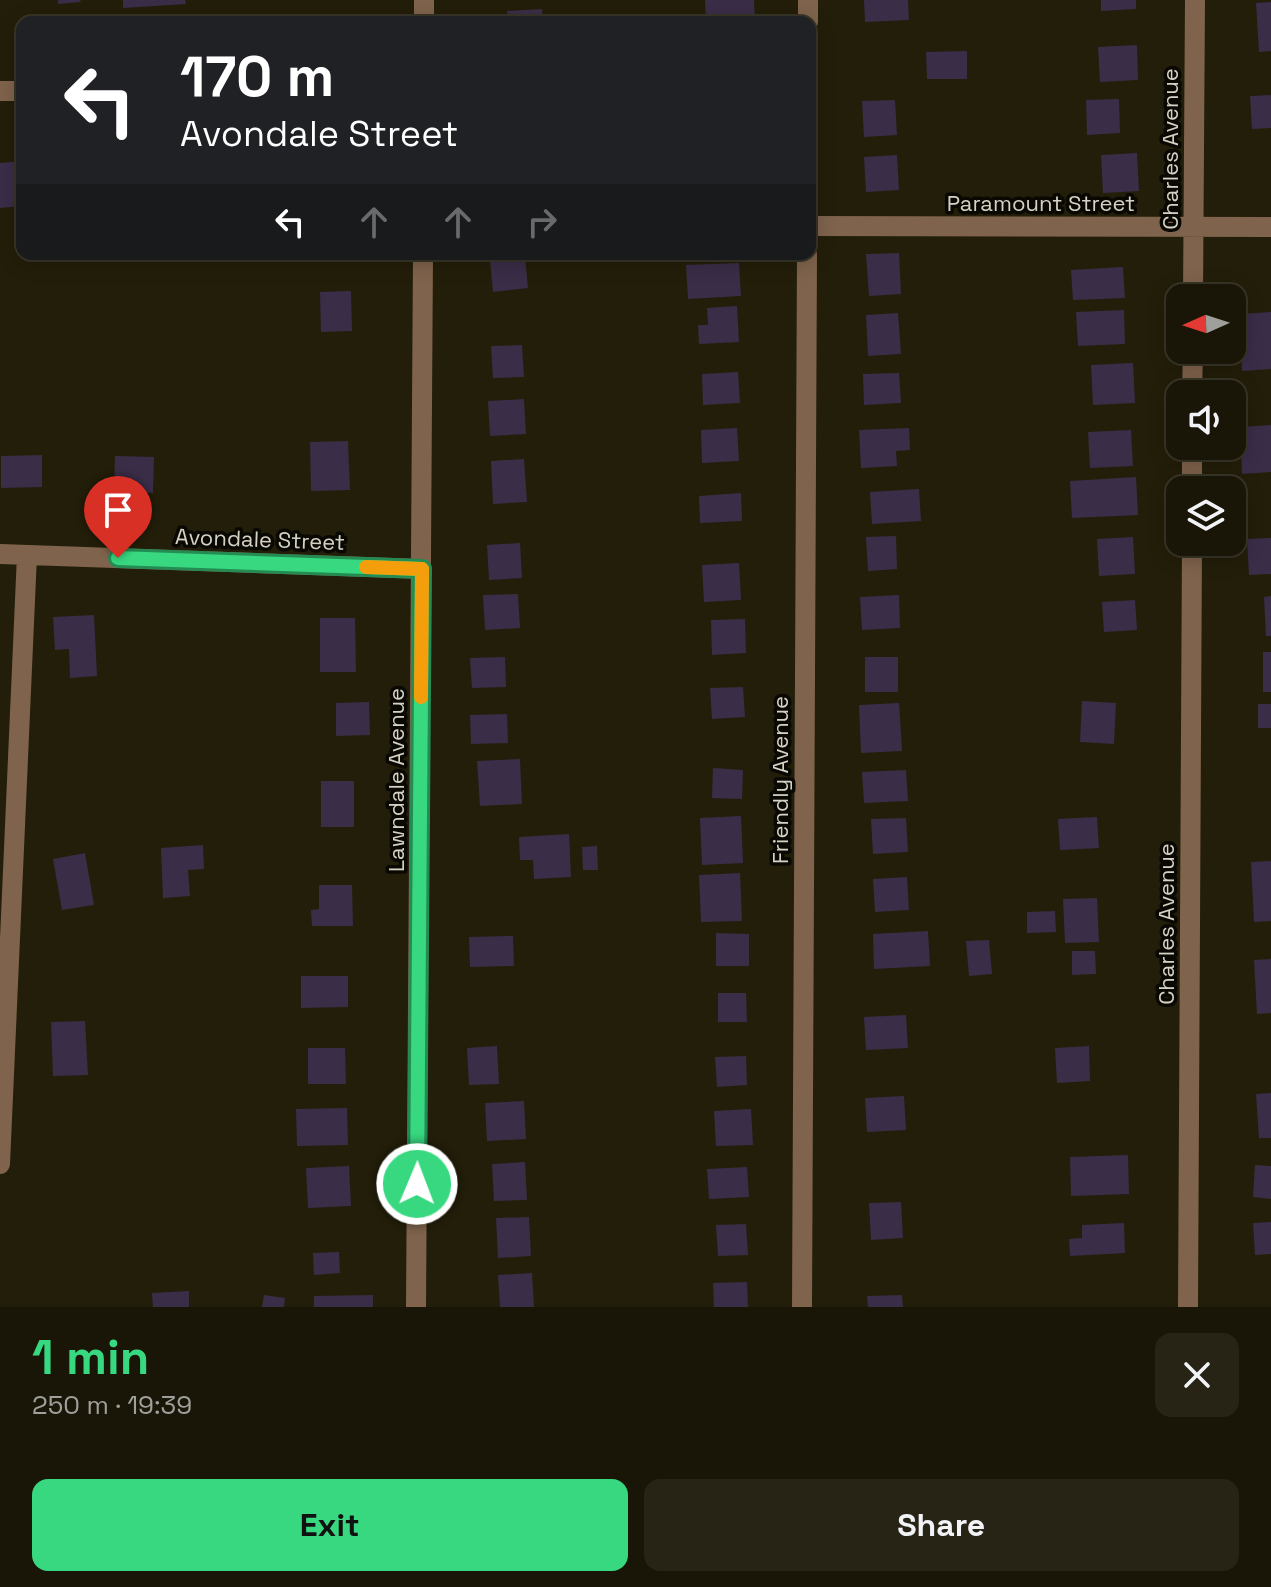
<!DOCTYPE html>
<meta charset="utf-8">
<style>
:root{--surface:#1a1607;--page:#272315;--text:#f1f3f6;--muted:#9f9f9b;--line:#383528;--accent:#37d880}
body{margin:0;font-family:"Space Grotesk",sans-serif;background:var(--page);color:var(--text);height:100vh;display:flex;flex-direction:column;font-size:30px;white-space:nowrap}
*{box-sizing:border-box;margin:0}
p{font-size:26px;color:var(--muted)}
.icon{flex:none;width:44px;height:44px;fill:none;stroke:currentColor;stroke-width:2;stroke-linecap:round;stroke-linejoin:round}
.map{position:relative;height:1307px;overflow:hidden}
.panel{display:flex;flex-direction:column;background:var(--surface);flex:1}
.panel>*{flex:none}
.top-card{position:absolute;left:16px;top:16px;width:800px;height:244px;border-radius:16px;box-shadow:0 4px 20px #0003,0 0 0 2px var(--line);background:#202124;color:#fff;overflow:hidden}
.needle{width:52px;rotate:267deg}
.controls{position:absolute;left:1166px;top:284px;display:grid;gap:16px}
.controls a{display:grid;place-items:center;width:80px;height:80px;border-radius:16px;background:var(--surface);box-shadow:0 4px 20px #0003,0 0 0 2px var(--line);font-size:40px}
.pin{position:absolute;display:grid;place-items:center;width:68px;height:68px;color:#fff;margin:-82px -34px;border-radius:50% 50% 50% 0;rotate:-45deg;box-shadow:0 0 8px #0007}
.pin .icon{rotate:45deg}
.me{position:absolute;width:88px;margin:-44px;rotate:1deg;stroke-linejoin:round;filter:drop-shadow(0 0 6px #0008)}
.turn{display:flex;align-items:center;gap:28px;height:168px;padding:0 32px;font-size:36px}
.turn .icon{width:104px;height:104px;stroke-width:2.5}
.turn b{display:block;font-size:56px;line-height:68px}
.lanes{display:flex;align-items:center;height:76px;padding:0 32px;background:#0003;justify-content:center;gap:40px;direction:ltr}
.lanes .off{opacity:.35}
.round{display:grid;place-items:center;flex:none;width:84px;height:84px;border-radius:16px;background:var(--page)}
.overview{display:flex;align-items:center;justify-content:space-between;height:136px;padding:0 32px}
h1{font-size:48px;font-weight:800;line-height:60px;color:var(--accent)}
.primary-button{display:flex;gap:16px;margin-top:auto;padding:16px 32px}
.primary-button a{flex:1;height:92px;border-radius:16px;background:var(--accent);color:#111;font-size:32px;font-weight:800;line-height:92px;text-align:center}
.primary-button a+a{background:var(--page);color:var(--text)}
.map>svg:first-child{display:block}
.building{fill:#3a2d48}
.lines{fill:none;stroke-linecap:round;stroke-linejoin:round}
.minor{stroke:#7f634c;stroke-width:20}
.route-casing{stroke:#248c53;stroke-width:20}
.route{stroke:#37d880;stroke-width:14}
.slow{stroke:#f59e0b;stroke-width:14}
.labels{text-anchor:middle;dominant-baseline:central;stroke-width:7;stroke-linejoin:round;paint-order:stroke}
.street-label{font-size:22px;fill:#d5d2c5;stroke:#0a0802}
</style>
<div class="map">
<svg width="1271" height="1307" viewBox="0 0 1271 1307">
<rect width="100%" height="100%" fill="#231e09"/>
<!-- building -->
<path class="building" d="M58,0H80L81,2L58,4Z
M123,0H185L186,4L123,8Z
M705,0H754L755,22H706Z
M864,0H908L909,20L865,22Z
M1101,0H1136V9L1101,11Z
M1271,2V51L1259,52L1256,3Z
M542,9L543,22H508L507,11Z
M1137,45L1138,80L1100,82L1098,47Z
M967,51V79H927L926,52Z
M1271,95V128L1252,129L1250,96Z
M1119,99L1120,133L1087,135L1086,100Z
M895,100L897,135L864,137L862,101Z
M1137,153L1139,191L1103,193L1101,155Z
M897,155L899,190L866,192L864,157Z
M22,161V206L0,208V163Z
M899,253L901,294L869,296L866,254Z
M333,254H362V259L333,260Z
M525,257L528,288L493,292L490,260Z
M739,263L741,296L688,299L686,265Z
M1123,267L1125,298L1073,300L1071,270Z
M351,291L352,331L321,332L320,292Z
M737,306L739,342L699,344L698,325H708L707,308Z
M1124,310L1125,344L1078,346L1076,312Z
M1271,312V369L1242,371L1240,314Z
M898,313L901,354L868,356L866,315Z
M522,345L524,377L493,378L491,346Z
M1133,363L1135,403L1093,405L1091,365Z
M738,372L740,403L703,405L702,374Z
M899,373L901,403L864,405L863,374Z
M524,399L526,434L490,436L488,401Z
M1271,425V472L1242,474L1240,427Z
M737,428L739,461L702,463L701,430Z
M909,428L910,450L896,451L897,466L861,468L859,430Z
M1131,430L1133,466L1090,468L1088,432Z
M348,441L350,490L311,491L310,442Z
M42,455V487L1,488V456Z
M115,456L154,457L153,493L114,492Z
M524,459L527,502L493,504L491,461Z
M1136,477L1138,515L1072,518L1070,481Z
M919,489L921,521L872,524L870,492Z
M741,493L742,521L700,523L699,496Z
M896,536L897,569L868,571L866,537Z
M1133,537L1135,574L1099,576L1097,539Z
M1271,538V574L1249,575L1247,539Z
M520,543L522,578L489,580L487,545Z
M739,563L741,600L704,602L702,565Z
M518,594L520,628L485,630L483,595Z
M899,595L900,628L862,630L860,597Z
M1271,596V636H1266L1264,597Z
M1135,600L1137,630L1104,632L1102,602Z
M94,615L97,676L70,678L69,649L55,650L53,617Z
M320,618H355L356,672H320Z
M745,619L746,653L712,655L711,620Z
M1263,652H1271V692H1263Z
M505,657L506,687L472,688L470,658Z
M865,657H898V692H865Z
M743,687L745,717L712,719L710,688Z
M1082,701L1116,703L1114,744L1080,742Z
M369,702L370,735L336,736V703Z
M899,703L902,751L861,753L859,705Z
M1258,704H1271V728H1258Z
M507,714L508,743L471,744L470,715Z
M520,759L522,804L480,806L477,761Z
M713,768L743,770L742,799L712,798Z
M906,770L908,801L864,803L862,772Z
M321,781H354V827H321Z
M741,816L743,863L702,865L700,818Z
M1097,817L1099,848L1060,850L1058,819Z
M906,818L908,852L873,854L871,819Z
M569,834L571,877L534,879L533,860H520L519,837Z
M203,845L204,869L188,870L190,896L163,898L161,848Z
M597,846L598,870H583L582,847Z
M85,853L94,905L62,910L53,859Z
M1271,861V921L1254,922L1251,862Z
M740,873L742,921L701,922L699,875Z
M907,877L909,910L875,912L873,879Z
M319,885H352L353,926H312L311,910L319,909Z
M1097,898L1099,942L1065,943L1063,899Z
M1055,911L1056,932L1027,933V912Z
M928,931L930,966L874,969L873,934Z
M716,933L749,934V966H716Z
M513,936L514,966L470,967L469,937Z
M989,940L992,974L969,976L966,941Z
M1072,951H1095L1096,974L1072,975Z
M1271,959V1013L1257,1014L1254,960Z
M301,976H348V1007L301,1008Z
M718,993H746L747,1022H718Z
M906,1015L908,1048L866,1050L864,1017Z
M85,1021L88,1075L53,1076L51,1022Z
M497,1046L499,1084L469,1085L467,1048Z
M1089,1046L1090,1081L1057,1083L1055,1048Z
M308,1048H345L346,1084H308Z
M746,1056L747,1085L717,1087L715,1057Z
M1271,1093V1138H1259L1256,1094Z
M904,1096L906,1130L867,1132L865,1098Z
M524,1101L526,1139L487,1141L485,1103Z
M347,1108L348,1145L297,1146L296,1109Z
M751,1109L753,1145L716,1146L714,1111Z
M1128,1155L1129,1194L1071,1196L1070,1157Z
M525,1162L527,1200L494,1201L492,1164Z
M1255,1165L1271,1166V1199L1253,1197Z
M349,1166L351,1206L308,1208L306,1168Z
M747,1167L749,1197L709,1199L707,1169Z
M901,1202L903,1238L871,1240L869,1203Z
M529,1217L531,1256L498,1258L496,1218Z
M1271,1222V1254L1255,1255L1253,1223Z
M1124,1223L1125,1253L1070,1256L1069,1239L1082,1238V1225Z
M746,1224L748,1255L718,1256L716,1225Z
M339,1252L340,1273L314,1275L313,1253Z
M532,1273L534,1307H500L498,1275Z
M747,1282L748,1307H714L713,1283Z
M189,1291V1307H153L152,1293Z
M264,1295L285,1298L284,1307H262Z
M373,1295V1307H314V1296Z
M902,1295L903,1307H868L867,1296Z"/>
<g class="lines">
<!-- minor -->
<path class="minor" d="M424,22V0
M808,22V0
M0,91H22
M810,226L1271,227
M1193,298L1195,0
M1192,394L1193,350
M1192,490V446
M0,554L422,569
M0,1164L27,555
M416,1307L423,254
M802,1307L807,254
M1188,1307L1192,542"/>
</g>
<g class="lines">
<!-- route casing -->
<g class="route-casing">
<path id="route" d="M118,558L422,569L417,1184"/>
</g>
<!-- route -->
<use href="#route" class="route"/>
<!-- slow -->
<path class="slow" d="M366,567L422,569L421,697"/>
</g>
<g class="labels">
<!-- street labels -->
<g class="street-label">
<text transform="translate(1170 149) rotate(-90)">Charles Avenue</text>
<text x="1041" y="203">Paramount Street</text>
<text transform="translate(260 539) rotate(2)">Avondale Street</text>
<text transform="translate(396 780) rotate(-90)">Lawndale Avenue</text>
<text transform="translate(780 780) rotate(-90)">Friendly Avenue</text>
<text transform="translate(1166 924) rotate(-90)">Charles Avenue</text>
</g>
</g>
</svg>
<div class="controls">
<a><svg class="needle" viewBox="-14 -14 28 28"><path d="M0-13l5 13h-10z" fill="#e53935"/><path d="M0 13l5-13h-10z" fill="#9f9f9b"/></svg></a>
<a><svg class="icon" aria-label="sound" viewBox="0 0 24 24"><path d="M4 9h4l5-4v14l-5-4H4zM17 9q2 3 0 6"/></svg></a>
<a><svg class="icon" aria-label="layers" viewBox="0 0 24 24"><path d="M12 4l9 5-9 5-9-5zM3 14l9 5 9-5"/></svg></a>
</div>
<div class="pin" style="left:118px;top:558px;background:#d93025"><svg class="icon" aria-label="arrive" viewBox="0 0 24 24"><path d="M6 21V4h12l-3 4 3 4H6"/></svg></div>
<svg class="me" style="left:417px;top:1184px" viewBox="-20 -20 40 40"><circle r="17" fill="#37d880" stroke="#fff" stroke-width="3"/><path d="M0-11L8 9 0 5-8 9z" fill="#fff"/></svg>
<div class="top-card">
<div class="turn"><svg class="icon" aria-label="left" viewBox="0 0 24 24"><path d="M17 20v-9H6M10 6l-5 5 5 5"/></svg><div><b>170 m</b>Avondale Street</div></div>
<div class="lanes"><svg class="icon" aria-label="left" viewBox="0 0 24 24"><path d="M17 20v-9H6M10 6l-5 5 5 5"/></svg><svg class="icon off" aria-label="ahead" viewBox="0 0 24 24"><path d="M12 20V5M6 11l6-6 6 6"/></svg><svg class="icon off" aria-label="ahead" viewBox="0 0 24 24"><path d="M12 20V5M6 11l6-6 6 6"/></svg><svg class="icon off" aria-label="right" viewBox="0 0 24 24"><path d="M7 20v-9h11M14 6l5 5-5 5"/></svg></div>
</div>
</div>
<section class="panel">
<div class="overview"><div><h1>1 min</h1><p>250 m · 19:39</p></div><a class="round"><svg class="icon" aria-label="close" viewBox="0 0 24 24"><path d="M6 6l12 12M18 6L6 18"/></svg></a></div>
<div class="primary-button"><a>Exit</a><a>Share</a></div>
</section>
